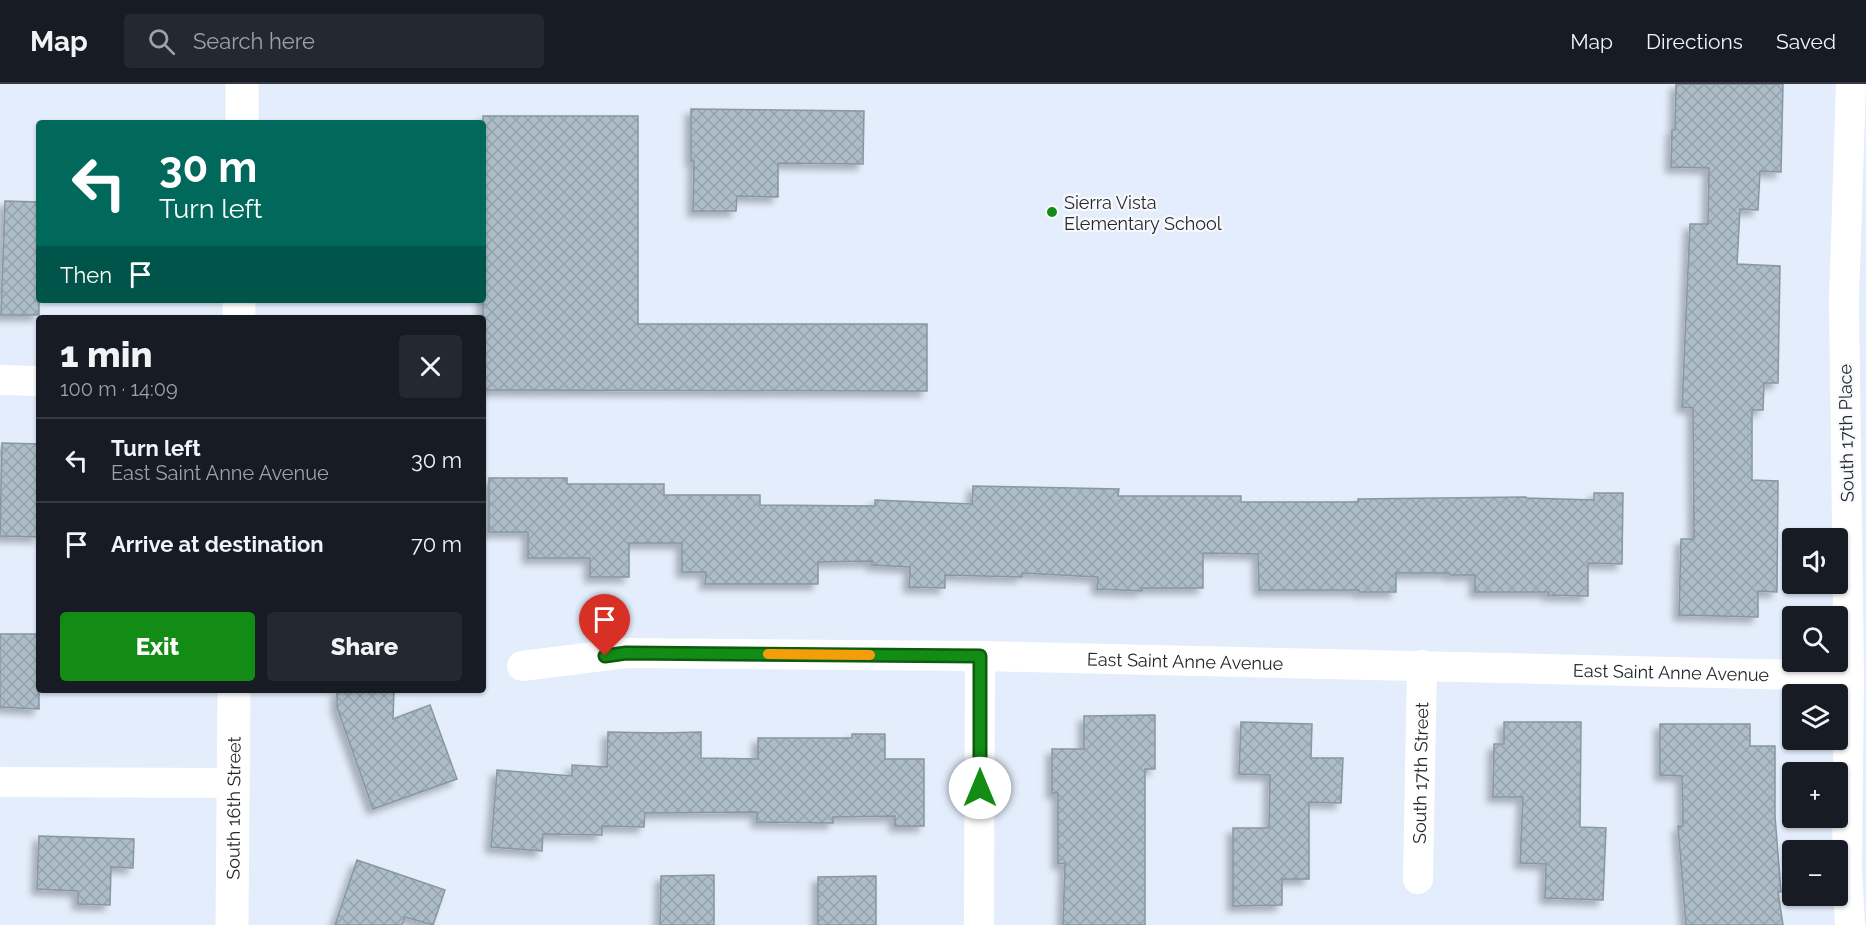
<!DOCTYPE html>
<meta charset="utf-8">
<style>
:root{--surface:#171b24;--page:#242831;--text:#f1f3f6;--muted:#9ea1a6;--line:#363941;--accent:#138c15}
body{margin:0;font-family:Raleway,sans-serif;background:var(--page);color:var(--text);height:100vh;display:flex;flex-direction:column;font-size:22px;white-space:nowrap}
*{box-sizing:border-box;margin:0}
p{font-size:20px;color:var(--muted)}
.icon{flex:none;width:33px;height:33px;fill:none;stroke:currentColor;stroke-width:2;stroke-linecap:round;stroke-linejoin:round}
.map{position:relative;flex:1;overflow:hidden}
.sheet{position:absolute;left:36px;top:231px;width:450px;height:378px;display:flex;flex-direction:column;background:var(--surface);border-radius:6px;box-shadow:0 2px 4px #0004}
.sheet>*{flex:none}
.banner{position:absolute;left:36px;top:36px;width:450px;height:183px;border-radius:6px;box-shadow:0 2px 4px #0004;background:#00695c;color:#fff;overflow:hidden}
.controls{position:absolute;left:1782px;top:444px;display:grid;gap:12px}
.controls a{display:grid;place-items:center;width:66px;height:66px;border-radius:6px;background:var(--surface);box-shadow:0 2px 4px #0004;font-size:30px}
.pin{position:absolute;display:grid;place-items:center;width:51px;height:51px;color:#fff;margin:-62px -26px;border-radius:50% 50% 50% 0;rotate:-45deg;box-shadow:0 0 6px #0007}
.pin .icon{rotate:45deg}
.me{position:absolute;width:66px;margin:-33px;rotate:0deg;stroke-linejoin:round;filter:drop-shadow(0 0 4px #0008)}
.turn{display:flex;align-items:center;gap:21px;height:126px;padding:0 24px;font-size:27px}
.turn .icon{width:78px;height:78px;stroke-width:2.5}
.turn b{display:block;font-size:42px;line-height:51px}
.then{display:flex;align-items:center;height:57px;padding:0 24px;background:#0003;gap:12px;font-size:22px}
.round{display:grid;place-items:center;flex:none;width:63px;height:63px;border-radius:6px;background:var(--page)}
.head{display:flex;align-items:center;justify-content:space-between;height:102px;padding:0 24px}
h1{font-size:36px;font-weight:800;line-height:45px}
.action{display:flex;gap:12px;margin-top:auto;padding:12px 24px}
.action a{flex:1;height:69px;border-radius:6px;background:var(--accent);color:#fff;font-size:24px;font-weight:800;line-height:69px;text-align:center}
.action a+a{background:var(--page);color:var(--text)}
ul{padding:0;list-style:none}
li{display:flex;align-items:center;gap:18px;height:84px;padding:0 24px;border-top:2px solid var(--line)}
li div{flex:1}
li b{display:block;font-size:22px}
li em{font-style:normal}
header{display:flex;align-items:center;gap:36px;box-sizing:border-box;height:84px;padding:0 30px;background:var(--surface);border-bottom:2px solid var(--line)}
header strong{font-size:28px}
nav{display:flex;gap:33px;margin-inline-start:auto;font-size:21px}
.search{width:420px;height:54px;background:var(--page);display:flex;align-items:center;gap:15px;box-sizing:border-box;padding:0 21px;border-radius:6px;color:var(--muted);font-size:22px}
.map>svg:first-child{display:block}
.building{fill:url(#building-cross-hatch);stroke:#8897a1;stroke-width:1.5;filter:url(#shadow)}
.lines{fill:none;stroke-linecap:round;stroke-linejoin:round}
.street{stroke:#fff;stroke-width:30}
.secondary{stroke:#fff;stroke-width:33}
.route-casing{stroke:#0c5b0e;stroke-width:15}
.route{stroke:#138c15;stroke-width:10}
.slow{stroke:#f59e0b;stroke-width:10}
.poi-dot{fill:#138c15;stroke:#f7f9fc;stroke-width:2}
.labels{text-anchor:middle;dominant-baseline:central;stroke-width:4.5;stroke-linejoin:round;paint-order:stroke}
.poi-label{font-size:18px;fill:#24272d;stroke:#f7f9fc;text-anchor:start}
.street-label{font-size:18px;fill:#24272d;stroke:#f7f9fc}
</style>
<header>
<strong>Map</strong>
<div class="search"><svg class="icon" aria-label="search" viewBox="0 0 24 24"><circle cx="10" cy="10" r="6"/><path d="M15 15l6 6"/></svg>Search here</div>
<nav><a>Map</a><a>Directions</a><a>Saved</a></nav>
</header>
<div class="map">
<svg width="1866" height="841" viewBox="0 0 1866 841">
<defs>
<pattern id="building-cross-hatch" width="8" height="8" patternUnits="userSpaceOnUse" patternTransform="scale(1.5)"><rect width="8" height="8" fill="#adbdc7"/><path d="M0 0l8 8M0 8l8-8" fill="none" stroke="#95a2ab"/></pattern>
<filter id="shadow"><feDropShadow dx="-5.5" dy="5.5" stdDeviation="3" flood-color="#0004"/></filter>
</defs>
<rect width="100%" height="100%" fill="#e3edfb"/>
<!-- building -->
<path class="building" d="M1676,0H1783L1781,88L1760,87L1758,126L1740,125L1737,180L1780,182L1778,299H1764L1763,326H1752V396L1778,397L1777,508L1758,507V533L1679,531L1681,455H1694L1693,324L1682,323L1690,140H1708L1709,84L1671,83L1672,46H1675Z
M691,25L864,27L863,80L778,79V113L737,112L736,127H693L694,77H691Z
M483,32H638V240H927V307L483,306Z
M5,117L39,118V231H1Z
M2,359L39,360V453L0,452Z
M489,394H567V400H664V411H760V421L875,422V416L972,420L973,402L1119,405L1118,412H1241V418H1358V415L1526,413V414L1594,416V409H1623L1622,480L1588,479V512L1548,511L1549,508H1475V491H1450L1449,489H1396V508H1359V506H1259L1258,470L1203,469V504H1142V507L1097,505L1098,493L1022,489V493L945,491V504L909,503L910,483L872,481V477L818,478V500H705L706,488H682V459H629V493H590V474H528V448H489Z
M0,550H39V625L0,623Z
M337,606H394L393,635L430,621L457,695L373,725L337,623Z
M1155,631V685H1145V841H1063L1065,779L1058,780V709H1052V665H1084V632Z
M1241,638L1312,640L1311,674H1343L1341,719L1309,718V795H1282V821L1233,822V744H1269L1270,691L1239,690Z
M1504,638H1581L1580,743L1606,744L1603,816L1545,814L1546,780L1520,779L1523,713H1493L1494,660H1504Z
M1660,640H1750V662H1775V732L1781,808H1778L1783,841H1686L1678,742H1683L1682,692L1660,691Z
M608,648L662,649L701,648V674L758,675V654H852V650H885V675H924V742H895V732L833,733V739L757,738V728L645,729L644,743L602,742V751L543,750L542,767L491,763L497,686L572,692V681L607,683Z
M39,752L134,755L133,784L111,783L110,821L78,820V807L37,805Z
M357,776L445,806L433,841L405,833L402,841H335Z
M714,791V841H660L661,792Z
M876,792V841H818V793Z"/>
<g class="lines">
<!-- street -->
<g class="street">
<path d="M0,296L39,297"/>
<path id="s1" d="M522,582L626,569L980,572L1849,592"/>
<path d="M0,698L232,699"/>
<path id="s2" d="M1418,795L1422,581"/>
<path d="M979,841L980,572"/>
<path d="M1850,841L1847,784L1849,592L1844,216L1851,0"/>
</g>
<!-- secondary -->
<g class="secondary">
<path d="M242,39V0"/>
<path d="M239,234V216"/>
<path id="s3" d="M232,841L234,606"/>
</g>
</g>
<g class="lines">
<!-- route casing -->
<g class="route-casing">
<path id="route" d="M605,572L626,569L980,572V704"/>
</g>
<!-- route -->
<use href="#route" class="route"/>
<!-- slow -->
<path class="slow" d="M768,570L870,571"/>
</g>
<!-- markers -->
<circle class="poi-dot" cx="1052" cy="128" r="6"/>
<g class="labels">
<!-- poi labels -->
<g class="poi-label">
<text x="1064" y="118">Sierra Vista<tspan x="1064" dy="21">Elementary School</tspan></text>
</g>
<!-- street labels -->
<g class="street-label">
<text transform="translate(1846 349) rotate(-91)">South 17th Place</text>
<text stroke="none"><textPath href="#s1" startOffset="664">East Saint Anne Avenue</textPath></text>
<text stroke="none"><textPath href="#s1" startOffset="1150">East Saint Anne Avenue</textPath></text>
<text stroke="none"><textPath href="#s2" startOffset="106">South 17th Street</textPath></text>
<text stroke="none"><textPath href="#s3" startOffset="117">South 16th Street</textPath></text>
</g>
</g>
</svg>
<div class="controls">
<a><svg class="icon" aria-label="sound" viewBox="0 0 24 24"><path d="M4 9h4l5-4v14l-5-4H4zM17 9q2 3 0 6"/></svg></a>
<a><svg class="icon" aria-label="search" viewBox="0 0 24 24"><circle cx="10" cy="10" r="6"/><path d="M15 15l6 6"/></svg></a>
<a><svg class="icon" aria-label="layers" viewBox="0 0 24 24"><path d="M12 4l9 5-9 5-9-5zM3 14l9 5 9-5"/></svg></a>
<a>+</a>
<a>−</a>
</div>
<div class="pin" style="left:605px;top:572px;background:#d93025"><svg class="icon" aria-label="arrive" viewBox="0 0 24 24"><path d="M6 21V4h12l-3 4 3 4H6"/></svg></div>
<svg class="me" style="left:980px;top:704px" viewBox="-20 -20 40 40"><circle r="19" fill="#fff"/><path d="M0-13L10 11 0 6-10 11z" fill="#138c15"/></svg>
<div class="banner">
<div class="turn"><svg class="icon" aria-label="left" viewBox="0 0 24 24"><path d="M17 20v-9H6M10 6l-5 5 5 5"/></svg><div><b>30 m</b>Turn left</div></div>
<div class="then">Then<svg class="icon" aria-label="arrive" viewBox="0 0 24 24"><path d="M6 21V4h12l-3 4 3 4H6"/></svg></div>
</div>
<section class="sheet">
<div class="head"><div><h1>1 min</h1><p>100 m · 14:09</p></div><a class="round"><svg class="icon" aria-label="close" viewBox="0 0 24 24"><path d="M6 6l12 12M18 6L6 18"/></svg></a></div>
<ul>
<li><svg class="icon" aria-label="left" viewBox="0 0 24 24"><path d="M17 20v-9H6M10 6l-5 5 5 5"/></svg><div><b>Turn left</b><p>East Saint Anne Avenue</p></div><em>30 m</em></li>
<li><svg class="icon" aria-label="arrive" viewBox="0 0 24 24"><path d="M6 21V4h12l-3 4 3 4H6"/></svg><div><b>Arrive at destination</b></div><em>70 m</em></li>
</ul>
<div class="action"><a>Exit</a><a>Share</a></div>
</section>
</div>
